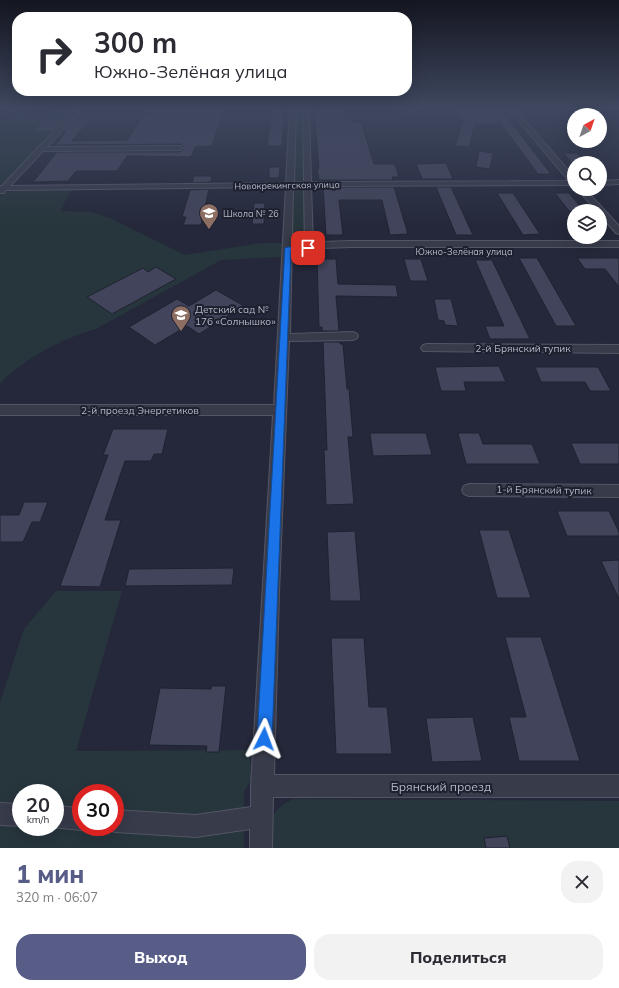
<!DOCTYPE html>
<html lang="ru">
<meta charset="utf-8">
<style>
:root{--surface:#fff;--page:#f2f2f3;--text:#2b2b33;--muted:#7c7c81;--accent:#585d88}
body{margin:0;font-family:Mulish,sans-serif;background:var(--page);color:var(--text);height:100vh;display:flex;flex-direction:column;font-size:15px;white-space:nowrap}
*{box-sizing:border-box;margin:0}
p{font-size:13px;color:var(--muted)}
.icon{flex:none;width:22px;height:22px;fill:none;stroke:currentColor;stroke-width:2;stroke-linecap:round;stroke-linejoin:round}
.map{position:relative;height:848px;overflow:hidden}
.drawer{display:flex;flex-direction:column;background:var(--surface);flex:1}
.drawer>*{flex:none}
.guide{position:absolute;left:12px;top:12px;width:400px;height:84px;border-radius:16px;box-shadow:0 4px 16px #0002;background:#fff;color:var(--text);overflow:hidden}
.needle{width:26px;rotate:40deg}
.buttons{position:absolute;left:567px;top:108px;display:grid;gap:8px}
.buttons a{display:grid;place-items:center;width:40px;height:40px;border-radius:50%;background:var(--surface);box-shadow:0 4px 16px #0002;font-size:20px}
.speed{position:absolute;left:12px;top:784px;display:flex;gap:8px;font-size:20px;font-weight:700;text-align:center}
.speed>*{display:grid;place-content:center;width:52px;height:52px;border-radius:50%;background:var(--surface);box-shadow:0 4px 16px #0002;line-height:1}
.speed small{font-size:10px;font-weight:400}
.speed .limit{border:6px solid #d22;background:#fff;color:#111}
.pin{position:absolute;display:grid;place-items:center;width:34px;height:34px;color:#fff;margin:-17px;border-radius:8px;box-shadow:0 2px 6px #0006}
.me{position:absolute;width:44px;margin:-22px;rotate:3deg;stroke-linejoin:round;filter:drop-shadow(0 0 3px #0008)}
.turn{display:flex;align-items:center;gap:14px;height:84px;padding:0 16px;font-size:18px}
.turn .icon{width:52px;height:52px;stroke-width:2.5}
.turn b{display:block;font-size:28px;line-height:34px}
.round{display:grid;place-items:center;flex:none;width:42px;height:42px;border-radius:16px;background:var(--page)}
.summary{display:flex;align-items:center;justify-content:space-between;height:68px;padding:0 16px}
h1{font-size:24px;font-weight:800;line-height:30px;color:var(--accent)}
.primary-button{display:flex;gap:8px;margin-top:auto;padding:8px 16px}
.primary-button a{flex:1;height:46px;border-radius:16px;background:var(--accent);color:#fff;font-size:16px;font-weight:800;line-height:46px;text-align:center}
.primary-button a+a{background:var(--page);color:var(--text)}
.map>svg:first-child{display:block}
.green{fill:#27353c;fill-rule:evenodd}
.building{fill:#41445a;stroke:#1f2231}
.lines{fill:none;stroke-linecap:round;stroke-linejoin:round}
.minor-casing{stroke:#535665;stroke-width:2}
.minor{fill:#383b4a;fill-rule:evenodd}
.route{fill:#1a73e8;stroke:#114b97}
.labels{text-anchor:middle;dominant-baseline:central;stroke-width:4;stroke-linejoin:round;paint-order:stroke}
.far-street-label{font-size:9px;fill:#b3b6c6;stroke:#1d202f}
.far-poi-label{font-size:9px;fill:#b3b6c6;stroke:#1d202f;text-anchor:start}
.poi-label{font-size:10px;fill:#b3b6c6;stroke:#1d202f;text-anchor:start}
.street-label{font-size:10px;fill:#b3b6c6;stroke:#1d202f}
.near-street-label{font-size:12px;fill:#b3b6c6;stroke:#1d202f}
</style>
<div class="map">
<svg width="619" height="848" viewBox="0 0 619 848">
<rect width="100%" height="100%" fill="#24283a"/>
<!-- green -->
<path class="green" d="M53,108H77L6,182L0,184V119H9L14,115L45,116Z
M297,109H304V180L294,181L295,110Z
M297,186L305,188V239C302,244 294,242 290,238L292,188Z
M15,190H71L60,211L92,212L110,218L185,255L260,243H282L281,257L221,260L96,329C64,338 22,359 0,384V196L3,193Z
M56,591H122L76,751L246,750L250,754L251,779L244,792V848H0V702L24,629ZM21,793H55V827H21ZM81,793H115V827H81Z
M293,799L619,801V848H271C271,821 266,813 293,799Z"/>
<!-- building -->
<path class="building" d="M273,108H284L282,146H267Z
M454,108H500L551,174H538L498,120V124H475L469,147L455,146L463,122Z
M148,109L211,110L212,109H224L212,146L195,147L191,157L127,156L117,171H76L68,181L33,182L57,152H180L184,149V147L180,144L55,145L66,132H63L75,119H91L72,141L127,140Z
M321,109H343L344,118H350L351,122H361L374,164H395L399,177H392L393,180H319L317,169H319L315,119L316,110Z
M44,119H64L52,132H32Z
M479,151L493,153L490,169L476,167Z
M563,153H577L587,163H572Z
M446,163L453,179H422L416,164Z
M269,167H280L279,178H269Z
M194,176H212L211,182L192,183Z
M323,187H394L408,234L390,235L382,200H339L343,235H326Z
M436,187H451L473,235H456Z
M209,189L201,225H183L186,217H182L190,190Z
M497,193H513L540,234L523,235Z
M555,193H569L584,211H569Z
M254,203H265L264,224H252Z
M519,258H537L576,326H556Z
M577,258H619V287L605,269H585Z
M317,259H336L338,284L396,285L398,297L336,296L339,331H322V327H319Z
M404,259H421L428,281H410Z
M475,260H492L530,339H490L485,326H504Z
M156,267L176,279L112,314L87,297L143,268L148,272Z
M216,290L244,306L199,334L187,326L155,345L129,327L177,299L189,306Z
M434,299H451L458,326L445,325L444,321L438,320Z
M323,342H340V344H343L347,389H349L353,437H348L354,504L326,505L324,450H327Z
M499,366L506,382H464L466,391H441L435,367Z
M535,367H598L611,391H590L585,382H541Z
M113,429H168L162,454H154L151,461H125L105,520H121L100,587L60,586L108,455H103Z
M370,433H426L432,455L373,456Z
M458,433H479L483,444H532L540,464H466Z
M571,443H619V464H580Z
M24,502H48L40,522H32L23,542H0V515H19Z
M557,511H609L619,532V536H567Z
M479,530H509L531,598H497Z
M355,531L361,601H330L327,532Z
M619,560V599L601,561Z
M234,568L232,585L125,586L129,569Z
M505,637H541L580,761H519L509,717H526Z
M331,638H364L369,707H387L392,754H336Z
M211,686H226L219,752H206L207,746L149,745L160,688L211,689Z
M473,717L482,761L432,762L426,718Z
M507,836L510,848H486L484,838Z"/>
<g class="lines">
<!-- minor casing -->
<g class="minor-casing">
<path id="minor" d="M77,108H83L47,147L180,146L183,148L180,150L43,151L10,186L286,183L290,108H296L294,182H304L303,108H309L311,182L569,181L508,108H514L574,177V185L311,186L313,244L321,242L351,241H619V247H351L321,248L309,251L305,248L304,187H293L290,334L353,332L357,334L358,336L357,338L353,340L289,341L279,593L274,775H619V797H273L272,848H250V829L196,837L115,832L107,829L106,827H115V810L196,815L251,807V786L273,415H0V405H274L286,187L6,190L4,193H0V186H2L36,150L37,148L39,147Z
M619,180V184L600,185V181Z
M577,189H585L619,226V234L616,233L600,215V211H597Z
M427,344L619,345V353L423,351L421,348L423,345Z
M469,484L619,485V497L469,496L464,494L462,490L464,486Z
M0,803L21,804V826L0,825Z
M55,806L81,808V827H89L81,830L52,827H55Z"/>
</g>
<!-- minor -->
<use href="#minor" class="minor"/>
</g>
<!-- sky -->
<linearGradient id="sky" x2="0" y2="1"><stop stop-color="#141620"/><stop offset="0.48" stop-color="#3f4860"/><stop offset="1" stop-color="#3f4860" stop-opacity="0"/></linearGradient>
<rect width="619" height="226" fill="url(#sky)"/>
<!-- route -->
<path class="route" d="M308,246L311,247V249L291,250L272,739L269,744L264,746L259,744L257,739L285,248L288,247Z"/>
<!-- icons -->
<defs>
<g id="school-pin" transform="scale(1)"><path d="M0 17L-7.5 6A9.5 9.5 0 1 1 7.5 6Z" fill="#8d6e63" stroke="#1d202f"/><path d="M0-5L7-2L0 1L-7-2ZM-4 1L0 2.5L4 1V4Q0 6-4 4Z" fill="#fff"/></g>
</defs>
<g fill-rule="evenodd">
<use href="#school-pin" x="209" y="213"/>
<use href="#school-pin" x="181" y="315"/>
</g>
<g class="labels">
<!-- far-street labels -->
<g class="far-street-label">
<text transform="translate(287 185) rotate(-1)">Новокрекингская улица</text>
<text x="464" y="251">Южно-Зелёная улица</text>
</g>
<!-- far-poi labels -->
<g class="far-poi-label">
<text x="223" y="213">Школа № 26</text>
</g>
<!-- poi labels -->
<g class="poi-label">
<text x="195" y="309">Детский сад №<tspan x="195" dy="12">176 «Солнышко»</tspan></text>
</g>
<!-- street labels -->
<g class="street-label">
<text x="523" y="348">2-й Брянский тупик</text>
<text x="140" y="410">2-й проезд Энергетиков</text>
<text transform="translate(544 490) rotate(1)">1-й Брянский тупик</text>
</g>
<!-- near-street labels -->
<g class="near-street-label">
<text x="441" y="786">Брянский проезд</text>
</g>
</g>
</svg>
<div class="buttons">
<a><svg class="needle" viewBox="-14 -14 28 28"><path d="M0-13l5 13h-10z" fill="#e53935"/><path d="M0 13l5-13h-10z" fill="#7c7c81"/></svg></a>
<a><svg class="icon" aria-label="search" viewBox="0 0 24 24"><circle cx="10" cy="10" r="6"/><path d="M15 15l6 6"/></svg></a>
<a><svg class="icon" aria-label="layers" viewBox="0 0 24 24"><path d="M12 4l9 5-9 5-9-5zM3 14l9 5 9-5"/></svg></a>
</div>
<div class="speed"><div>20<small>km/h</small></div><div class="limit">30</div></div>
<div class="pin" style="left:308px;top:248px;background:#d93025"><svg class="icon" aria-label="arrive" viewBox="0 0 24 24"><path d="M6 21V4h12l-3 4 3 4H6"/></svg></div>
<svg class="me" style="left:264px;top:739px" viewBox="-20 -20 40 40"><path d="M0-17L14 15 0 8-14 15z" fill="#1a73e8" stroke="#fff" stroke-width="4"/></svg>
<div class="guide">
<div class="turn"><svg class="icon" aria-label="right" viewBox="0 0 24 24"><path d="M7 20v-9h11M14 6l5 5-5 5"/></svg><div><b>300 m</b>Южно-Зелёная улица</div></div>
</div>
</div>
<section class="drawer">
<div class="summary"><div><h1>1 мин</h1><p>320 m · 06:07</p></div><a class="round"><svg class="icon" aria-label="close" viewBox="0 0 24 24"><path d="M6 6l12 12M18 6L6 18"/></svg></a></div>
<div class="primary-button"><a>Выход</a><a>Поделиться</a></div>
</section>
